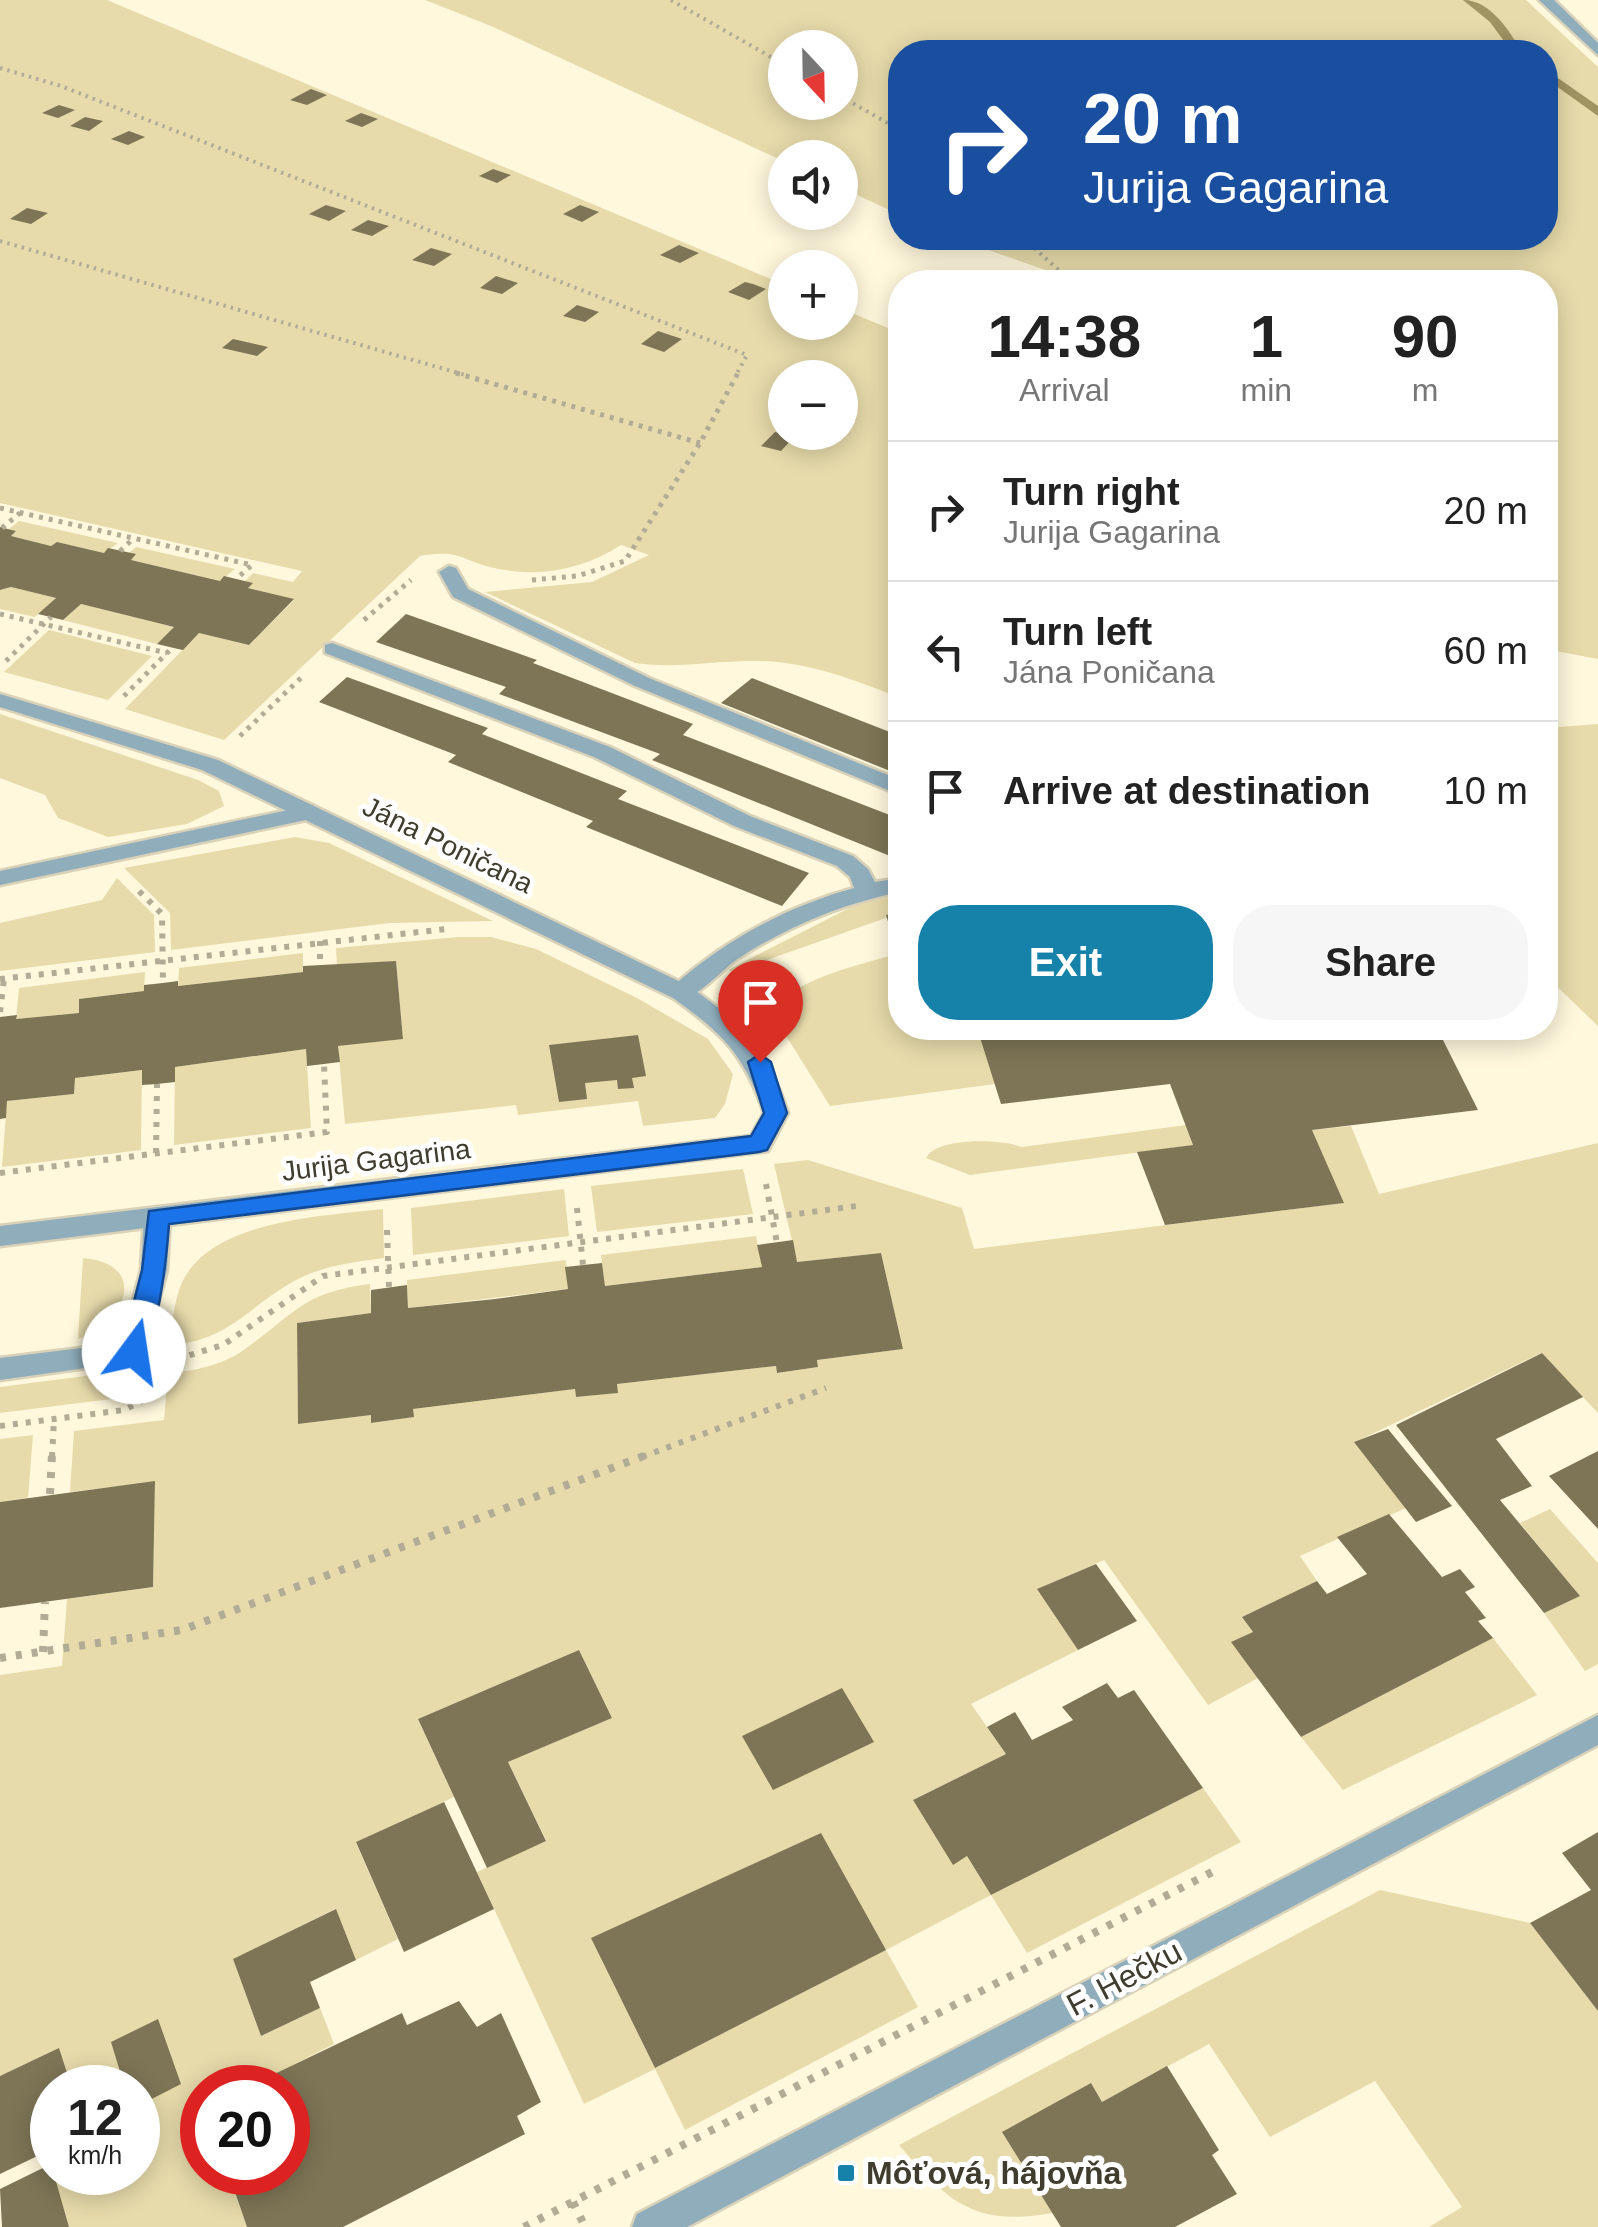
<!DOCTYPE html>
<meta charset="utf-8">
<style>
:root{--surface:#fff;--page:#f6f6f6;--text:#222;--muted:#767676;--line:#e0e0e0;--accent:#1682aa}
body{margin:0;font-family:Arial,sans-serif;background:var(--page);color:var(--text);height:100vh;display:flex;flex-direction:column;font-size:38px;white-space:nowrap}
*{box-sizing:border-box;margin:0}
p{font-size:32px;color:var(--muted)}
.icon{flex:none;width:55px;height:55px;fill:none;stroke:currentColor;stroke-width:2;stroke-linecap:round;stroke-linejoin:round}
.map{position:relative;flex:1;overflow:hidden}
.panel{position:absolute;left:888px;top:270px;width:670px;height:770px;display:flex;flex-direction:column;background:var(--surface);border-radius:40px;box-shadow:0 5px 25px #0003}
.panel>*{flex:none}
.banner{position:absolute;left:888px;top:40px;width:670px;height:210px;border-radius:40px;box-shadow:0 5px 25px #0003;background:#1a4fa0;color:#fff;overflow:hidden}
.needle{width:65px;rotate:158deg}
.fabs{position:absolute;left:768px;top:30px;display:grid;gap:20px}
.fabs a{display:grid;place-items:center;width:90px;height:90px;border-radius:50%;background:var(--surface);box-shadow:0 5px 25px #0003;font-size:50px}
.speed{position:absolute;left:30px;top:2065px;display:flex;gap:20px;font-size:50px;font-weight:700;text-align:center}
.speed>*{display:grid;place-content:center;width:130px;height:130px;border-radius:50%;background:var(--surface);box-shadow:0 5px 25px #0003;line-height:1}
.speed small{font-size:25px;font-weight:400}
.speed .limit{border:15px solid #d22;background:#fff;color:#111}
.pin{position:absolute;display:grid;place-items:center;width:85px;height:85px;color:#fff;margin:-102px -42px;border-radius:50% 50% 50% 0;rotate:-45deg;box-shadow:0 0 10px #0007}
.pin .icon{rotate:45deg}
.me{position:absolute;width:110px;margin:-55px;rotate:14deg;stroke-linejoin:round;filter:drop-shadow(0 0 8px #0008)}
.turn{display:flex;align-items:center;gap:35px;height:210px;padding:0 30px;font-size:45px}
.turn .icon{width:130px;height:130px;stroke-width:2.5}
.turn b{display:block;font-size:70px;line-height:85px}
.eta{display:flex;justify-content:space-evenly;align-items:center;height:170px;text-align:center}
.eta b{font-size:60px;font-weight:700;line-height:70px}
.button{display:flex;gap:20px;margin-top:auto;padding:20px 30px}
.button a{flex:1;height:115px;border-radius:40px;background:var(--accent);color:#fff;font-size:40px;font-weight:700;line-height:115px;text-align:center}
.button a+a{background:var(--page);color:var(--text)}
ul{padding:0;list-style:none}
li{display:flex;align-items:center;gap:30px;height:140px;padding:0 30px;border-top:2px solid var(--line)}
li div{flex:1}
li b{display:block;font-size:38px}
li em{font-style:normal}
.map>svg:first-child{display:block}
.green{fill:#e7dbab;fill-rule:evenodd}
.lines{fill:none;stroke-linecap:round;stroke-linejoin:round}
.stream{fill:#a19463;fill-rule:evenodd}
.building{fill:#7e7556}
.service-casing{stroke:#d9d2b9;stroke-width:5}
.minor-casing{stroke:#d9d2b9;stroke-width:5}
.tertiary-casing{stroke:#d9d2b9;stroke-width:5}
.path-far3{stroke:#b2ac96;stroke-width:4;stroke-dasharray:2.5 5;stroke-linecap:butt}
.path-far2{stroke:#b2ac96;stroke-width:5;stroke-dasharray:4 6;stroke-linecap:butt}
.path-far1{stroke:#b2ac96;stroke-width:6;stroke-dasharray:5 8;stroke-linecap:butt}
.path{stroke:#b2ac96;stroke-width:8;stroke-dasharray:6 10;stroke-linecap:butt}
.service{fill:#90adbc;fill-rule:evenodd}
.minor{fill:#90adbc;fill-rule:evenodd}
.tertiary{fill:#90adbc;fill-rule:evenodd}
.route{fill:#1a73e8;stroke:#114b97;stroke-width:2.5}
.poi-dot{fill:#1682aa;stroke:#fff;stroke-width:4}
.labels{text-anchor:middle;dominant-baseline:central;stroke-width:10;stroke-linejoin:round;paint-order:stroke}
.street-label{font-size:28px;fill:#403c2e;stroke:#fff}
.near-street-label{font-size:32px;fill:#403c2e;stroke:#fff}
.near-poi-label{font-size:32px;font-weight:bold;fill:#403c2e;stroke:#fff;text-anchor:start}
</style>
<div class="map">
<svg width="1598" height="2227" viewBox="0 0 1598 2227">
<rect width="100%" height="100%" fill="#fff8dc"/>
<!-- green -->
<path class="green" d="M0,0H107L785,285V322H840V308L900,333V698C852,679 804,660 751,661C712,661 674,669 635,663L485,592L592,582L649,555L621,545C583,570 538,578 494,568C458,559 460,549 420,556L224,740L125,709L199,633L249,645L294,600L248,588L252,583L245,581L253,573L293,582L302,571L0,503ZM785,378H840V432H785Z
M425,0H1526L1598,67V659L1545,649V282H1080L954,238H1545V52H900V215L840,187V158H785V162L491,26ZM785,48H840V102H785Z
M19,521L118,543L104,553L57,542L51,546L11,536L16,531L9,529Z
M136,547L235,569L220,581L131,560L129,553Z
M11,587L56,598L35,617L0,609V590Z
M81,604L174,627L157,644L63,620Z
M49,630L152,656L108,700L4,672Z
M0,714L198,780L219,791L224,806L187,824L108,837L58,818L45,795L0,778Z
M1598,724V1026L1545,975V728Z
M295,837L329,843L493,921L389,923L171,950L170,913L124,868Z
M117,878L154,915L155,952L0,971V923L102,900Z
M900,895V913L733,972L728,970L857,904Z
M459,937H491L536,949L637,998L708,1039L733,1074L725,1104L715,1118L643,1126L638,1101L518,1115L516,1105L345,1124L338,1046L403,1038L396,962L337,968L336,948Z
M303,953V972L178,986L179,968Z
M898,953L900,1028H921L922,1032L977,1028L995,1084L830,1106L783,1031L777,1005C806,975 859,966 898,953Z
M145,972L144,991L80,999L79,1013L16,1019L19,988Z
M306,1049L311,1128L174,1145L175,1067Z
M142,1070L141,1150L2,1167L7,1101L74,1094L75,1078Z
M1186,1125L1193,1145L970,1175L926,1158C937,1137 1001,1139 1022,1147Z
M1351,1126L1379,1194L1598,1143V1413L1541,1353L1355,1442L1406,1508L1300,1556L1317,1581L1242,1617L1253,1632L1232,1642L1258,1678L1208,1705L1104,1560L1038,1589L1078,1650L971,1704L1006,1754L913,1800L953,1864L967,1856L991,1895L1203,1788L1241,1842L1027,1953L991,1895L886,1950L918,2007L685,2130L655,2069L584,2104L477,1872L546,1840L508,1762L612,1718L579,1650L418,1719L454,1797L356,1843L398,1939L356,1960L335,1909L233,1959L261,2036L320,2008L334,2044L250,2087L202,2088V2172L228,2173L247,2227H69L53,2173L138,2172V2088L72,2087L59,2049L0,2076V1675L62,1666L67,1599L153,1587L155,1482L70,1492L74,1431L164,1420L168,1374C194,1370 221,1366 242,1351C296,1314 300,1293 370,1284L371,1313L297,1323L298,1424L371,1415L372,1423L413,1417V1409L575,1389L576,1397L617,1393V1384L776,1366L778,1373L818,1367L817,1360L903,1349L881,1253L797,1262L774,1164L808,1160L962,1208L974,1249L1343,1203L1312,1130ZM592,1938L885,1950L655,2068Z
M743,1169L753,1214L597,1232L591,1186Z
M564,1189L569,1236L413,1255L411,1208Z
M383,1209L384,1258C355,1262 327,1265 300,1278C246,1306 237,1337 170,1346C172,1326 173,1305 181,1285C208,1220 323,1216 383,1209Z
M756,1236L762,1267L605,1286L601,1255Z
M83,1258C150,1264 126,1323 78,1339Z
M566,1260L568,1289L408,1308L407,1280Z
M147,1368L119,1398L0,1413V1387Z
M33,1435L28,1498L0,1502V1439Z
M1550,1509L1598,1563V1664L1585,1671L1544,1613L1579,1595L1520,1523Z
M1493,1638L1537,1695L1343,1790L1301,1737Z
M1380,1890L1530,1923L1598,2011V2227H1429L1462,2207L1375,2081L1270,2137L1209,2044L1102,2102L1091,2083L1003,2133L1053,2213C974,2227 948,2202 899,2145Z"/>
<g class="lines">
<!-- stream -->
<path class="stream" d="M1463,0C1491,0 1510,32 1522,52H1512L1490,22Z
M1545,69L1598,106V116L1545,78Z"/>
</g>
<!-- building -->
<path class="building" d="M311,89L327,95L307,105L290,100Z
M59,105L75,110L58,118L42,113Z
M361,113L378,119L362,127L345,121Z
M85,117L103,121L89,131L70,126Z
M129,131L145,137L128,145L111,139Z
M493,169L511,175L497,183L479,176Z
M326,205L346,211L329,221L309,214Z
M580,205L599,212L582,222L563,214Z
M27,208L48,213L31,224L10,219Z
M368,220L389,226L372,236L351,230Z
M679,245L699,253L680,263L660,255Z
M431,248L452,254L434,266L412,260Z
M496,276L518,283L502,294L480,288Z
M745,282L753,284L766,289L749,300L728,292Z
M577,305L599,312L585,322L563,316Z
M658,331L682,339L664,352L641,344Z
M233,339L268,347L257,356L222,348Z
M775,432L794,437L781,451L761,446Z
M0,527L16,531L11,536L51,546L57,542L104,553L108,548L136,554L131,560L220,581L224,576L253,583L248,588L294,599L249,645L199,633L183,650L178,649L157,644L174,627L81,604L63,620L38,614L56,598L11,587L0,590Z
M406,614L537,660L533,663L693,724L683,735L900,819V860L652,760L660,754L499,694L506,687L376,642Z
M347,677L488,728L482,734L627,791L618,799L809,873L782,906L586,827L593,821L448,762L456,755L319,702Z
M752,678L900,736V775L721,703Z
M900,913V957H899L886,915Z
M396,961L403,1039L338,1046L340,1062L324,1064L307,1066L306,1049L175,1067V1082L157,1084L142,1085V1070L75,1078L74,1094L7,1101L6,1118L0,1119V1017L17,1015L16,1019L79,1013V999L144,991V985L163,983L178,981V986L303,972V966Z
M977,1028H1437L1478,1110L1312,1130L1344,1203L1165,1225L1137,1152L1193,1145L1170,1084L1001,1104Z
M638,1035L646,1076L632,1078L634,1088L618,1089L617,1080L585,1083L587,1099L559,1102L549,1045Z
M793,1240L797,1262L881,1253L903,1349L817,1360L818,1367L777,1373L776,1366L617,1384L618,1393L576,1397L575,1389L413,1409L414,1417L371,1423V1415L298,1424L297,1323L371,1313V1290L407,1285L408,1308L495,1299L568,1289L565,1267L602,1263L605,1286L762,1267L757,1245Z
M1542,1353L1583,1397L1496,1439L1532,1486L1500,1500L1580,1596L1544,1613L1396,1425Z
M1388,1429L1415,1462L1452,1506L1416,1522L1354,1442Z
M1598,1451V1529L1549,1476Z
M155,1481L153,1587L0,1608V1502Z
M1389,1514L1442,1577L1460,1569L1475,1587L1465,1592L1486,1618L1478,1621L1493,1638L1301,1737L1231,1642L1253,1632L1242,1617L1317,1581L1327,1594L1367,1574L1337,1537Z
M1096,1564L1137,1621L1078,1650L1037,1589Z
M579,1650L612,1718L508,1762L546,1841L487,1868L418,1719Z
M1107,1683L1118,1698L1134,1690L1203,1788L991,1895L967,1856L953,1865L913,1800L1006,1754L987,1727L1015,1712L1032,1740L1073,1720L1062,1707Z
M842,1688L874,1742L773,1790L742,1736Z
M444,1802L494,1909L404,1952L356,1842Z
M1598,1832V2011L1530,1923L1591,1890L1562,1853Z
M821,1833L886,1950L655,2068L591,1938Z
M336,1909L356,1960L310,1982L320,2008L261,2036L233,1959Z
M459,2001L477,2027L501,2013L541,2102L517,2116L525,2134L343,2227H247L228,2172H288V2088H245L402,2013L407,2025Z
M158,2019L181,2084L138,2106V2088H125L111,2042Z
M59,2048L72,2088H52V2149L0,2174V2076Z
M1167,2066L1219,2150L1212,2155L1237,2194L1175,2227H1061L1002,2132L1091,2083L1102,2102Z
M51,2164L69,2227H2L0,2189Z"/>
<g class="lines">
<!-- service casing -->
<g class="service-casing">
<path id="service" d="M449,566L456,568L468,589L649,678L900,780V795L635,686L453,597L439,572Z
M332,643L610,747L750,816L853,856L868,869L875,882L900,878V892C841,904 786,927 736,960C719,972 694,1004 673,998L669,992L673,986C725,940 786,907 854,888L850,877L837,866L734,826L594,757L325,653V645Z
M312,805L323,812L320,817L0,885V871Z
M157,1207L166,1210L170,1217L167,1270L143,1360L0,1380V1358L122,1343L141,1270L144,1217L148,1210Z"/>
</g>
<!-- minor casing -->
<g class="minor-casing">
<path id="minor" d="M0,694L218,760L689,986C743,1024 767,1050 788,1113L768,1151L0,1246V1226L751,1136L764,1113C744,1054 722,1033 673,998L202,770L0,707Z"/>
</g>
<!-- tertiary casing -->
<g class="tertiary-casing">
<path id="tertiary" d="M1539,0H1554L1598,43V55Z
M1598,1715V1745L687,2227H632L637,2214Z"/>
</g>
<!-- path-far3 -->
<path class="path-far3" d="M671,0L785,65
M0,68L61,86L747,355L736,375
M840,96L900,130
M1023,238L1072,282
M0,241L465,375"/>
<!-- path-far2 -->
<path class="path-far2" d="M456,373L700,443
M0,508L252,565L236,579
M2,528L20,513
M120,551L134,538
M532,580L577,576L625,561L700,443L738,373
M0,614L167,653
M364,620L411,580
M6,661L51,617
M124,696L173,647
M240,736L303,676"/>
<!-- path-far1 -->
<path class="path-far1" d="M139,891L162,914L163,983
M320,941V964
M0,979L446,929
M0,1012L4,979
M156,1153L157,1084
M0,1173L327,1132L324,1064
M766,1184L777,1243
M577,1208L583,1265
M387,1230L389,1288
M177,1359L223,1345L323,1276L857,1206
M0,1426L124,1410L142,1401L144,1394
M52,1457L54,1419
M642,1457L826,1388"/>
<!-- path -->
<path class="path" d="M50,1494L52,1454
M43,1652L45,1602
M0,1658L182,1630L649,1454
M573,2202L585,2227
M524,2227L1216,1870"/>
<!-- service -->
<use href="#service" class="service"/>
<!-- minor -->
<use href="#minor" class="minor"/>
<!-- tertiary -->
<use href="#tertiary" class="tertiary"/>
</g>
<!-- route -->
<path class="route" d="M760,1054L771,1062L787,1113L767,1150L759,1152L169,1224C167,1251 158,1353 134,1361L121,1352L142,1270L149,1211L751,1136L764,1113L748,1062Z"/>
<!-- markers -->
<rect class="poi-dot" x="836" y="2163" width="20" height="20" rx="5"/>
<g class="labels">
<!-- street labels -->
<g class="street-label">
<text transform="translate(448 845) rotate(26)">Jána Poničana</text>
<text transform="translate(376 1160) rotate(-7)">Jurija Gagarina</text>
</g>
<!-- near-street labels -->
<g class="near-street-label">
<text transform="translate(1124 1978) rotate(-28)">F. Hečku</text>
</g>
<!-- near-poi labels -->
<g class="near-poi-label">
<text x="866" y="2173">Môťová, hájovňa</text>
</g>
</g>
</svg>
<div class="fabs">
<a><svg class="needle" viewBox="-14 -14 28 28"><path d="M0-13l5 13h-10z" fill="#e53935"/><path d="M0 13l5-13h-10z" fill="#767676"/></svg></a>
<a><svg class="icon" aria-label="sound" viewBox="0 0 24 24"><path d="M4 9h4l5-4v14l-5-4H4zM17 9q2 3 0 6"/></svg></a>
<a>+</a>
<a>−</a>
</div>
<div class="speed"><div>12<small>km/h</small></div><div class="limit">20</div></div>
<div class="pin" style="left:760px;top:1062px;background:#d93025"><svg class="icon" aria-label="arrive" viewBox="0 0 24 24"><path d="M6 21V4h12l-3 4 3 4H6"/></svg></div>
<svg class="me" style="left:134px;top:1352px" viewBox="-20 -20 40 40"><circle r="19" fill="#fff"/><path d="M0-13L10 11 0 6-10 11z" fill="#1a73e8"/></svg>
<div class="banner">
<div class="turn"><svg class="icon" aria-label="right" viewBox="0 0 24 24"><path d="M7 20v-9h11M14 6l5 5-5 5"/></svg><div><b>20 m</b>Jurija Gagarina</div></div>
</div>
<section class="panel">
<div class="eta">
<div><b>14:38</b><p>Arrival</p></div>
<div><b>1</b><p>min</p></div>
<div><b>90</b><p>m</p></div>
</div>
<ul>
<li><svg class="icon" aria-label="right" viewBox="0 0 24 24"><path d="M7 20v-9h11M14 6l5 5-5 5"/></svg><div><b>Turn right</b><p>Jurija Gagarina</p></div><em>20 m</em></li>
<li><svg class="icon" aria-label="left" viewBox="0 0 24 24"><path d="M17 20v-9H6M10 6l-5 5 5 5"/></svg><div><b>Turn left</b><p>Jána Poničana</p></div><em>60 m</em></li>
<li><svg class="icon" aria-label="arrive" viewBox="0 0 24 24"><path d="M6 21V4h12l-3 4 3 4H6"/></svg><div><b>Arrive at destination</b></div><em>10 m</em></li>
</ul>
<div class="button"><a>Exit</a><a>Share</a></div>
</section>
</div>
